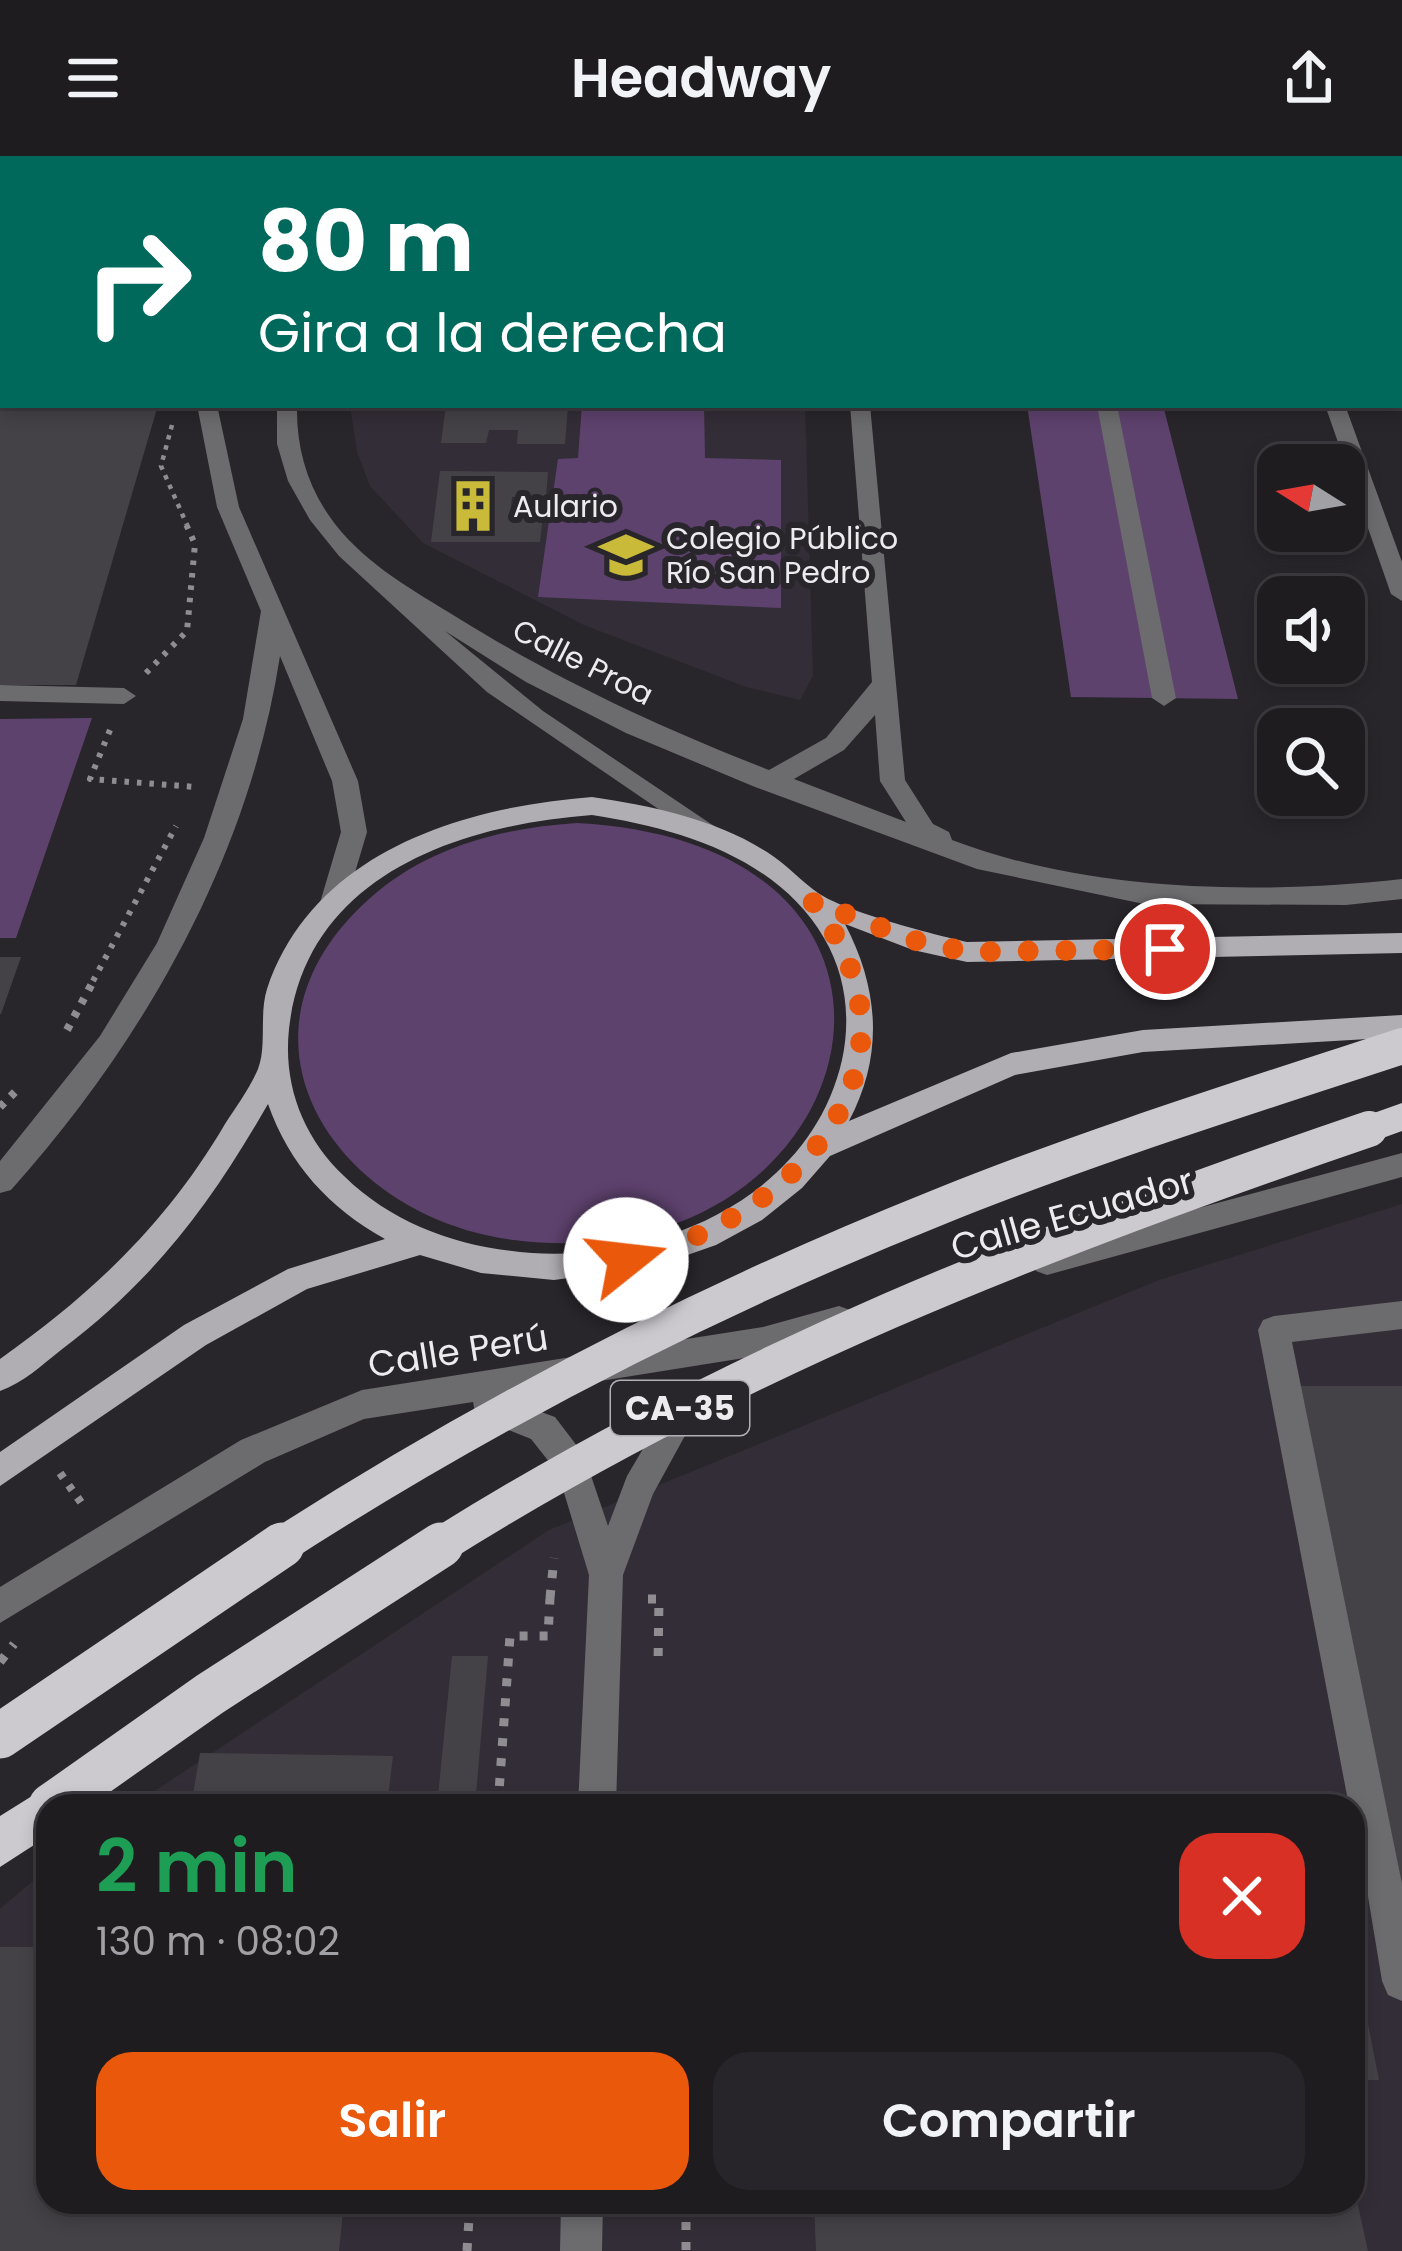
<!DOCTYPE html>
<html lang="es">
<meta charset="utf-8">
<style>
:root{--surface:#1f1c20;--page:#272529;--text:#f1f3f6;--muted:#a1a1a5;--line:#3c3a3e;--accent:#ea580c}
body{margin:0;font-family:Poppins,sans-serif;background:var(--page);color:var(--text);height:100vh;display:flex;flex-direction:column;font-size:45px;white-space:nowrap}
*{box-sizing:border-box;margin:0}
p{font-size:39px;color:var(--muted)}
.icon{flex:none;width:66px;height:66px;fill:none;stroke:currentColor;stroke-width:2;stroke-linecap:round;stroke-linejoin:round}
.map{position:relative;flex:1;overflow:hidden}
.panel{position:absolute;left:36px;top:1638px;width:1329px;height:420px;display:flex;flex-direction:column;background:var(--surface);border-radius:36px;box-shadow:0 6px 18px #0003,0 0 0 3px var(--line)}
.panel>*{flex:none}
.hud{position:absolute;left:0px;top:0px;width:1404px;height:252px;box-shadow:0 6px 18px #0003,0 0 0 3px var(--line);background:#00695c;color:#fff;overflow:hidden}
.needle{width:78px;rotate:281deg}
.controls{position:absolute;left:1257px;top:288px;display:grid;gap:24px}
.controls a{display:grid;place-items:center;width:108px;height:108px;border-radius:24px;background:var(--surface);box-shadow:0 6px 18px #0003,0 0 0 3px var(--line);font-size:60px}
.pin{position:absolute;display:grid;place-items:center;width:102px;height:102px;color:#fff;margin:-51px;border:6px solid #fff;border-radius:50%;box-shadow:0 3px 12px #0007}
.me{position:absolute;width:132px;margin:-66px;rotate:74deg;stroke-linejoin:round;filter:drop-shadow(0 0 9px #0008)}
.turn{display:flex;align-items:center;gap:42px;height:252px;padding:0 60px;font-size:54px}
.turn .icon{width:156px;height:156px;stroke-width:2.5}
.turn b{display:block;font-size:84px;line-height:102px}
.round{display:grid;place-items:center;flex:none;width:126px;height:126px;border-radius:36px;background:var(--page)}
.overview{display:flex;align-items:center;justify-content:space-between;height:204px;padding:0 60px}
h1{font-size:72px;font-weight:600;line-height:90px;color:#1e9e55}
.cta{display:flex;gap:24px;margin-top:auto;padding:24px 60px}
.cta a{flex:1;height:138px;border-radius:36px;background:var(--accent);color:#fff;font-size:48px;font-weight:600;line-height:138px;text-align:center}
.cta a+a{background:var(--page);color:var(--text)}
header{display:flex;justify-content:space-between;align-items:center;height:156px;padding:0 60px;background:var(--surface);font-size:54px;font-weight:600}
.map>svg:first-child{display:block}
.built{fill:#332d37}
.green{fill:#5e426e}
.building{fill:#454247}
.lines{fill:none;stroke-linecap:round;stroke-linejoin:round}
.path-far3{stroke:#8f8d91;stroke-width:4.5;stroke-dasharray:4.5 6;stroke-linecap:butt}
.path-far2{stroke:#8f8d91;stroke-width:6;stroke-dasharray:4.5 8;stroke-linecap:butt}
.path-far1{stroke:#8f8d91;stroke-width:8;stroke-dasharray:6 9;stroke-linecap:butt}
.path{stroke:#8f8d91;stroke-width:9;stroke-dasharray:8 12;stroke-linecap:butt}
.minor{fill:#6c6b6d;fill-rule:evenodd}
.major{fill:#b1aeb3;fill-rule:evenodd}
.highway{fill:#ccc9cf;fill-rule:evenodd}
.highway-bridge-far1{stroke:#ccc9cf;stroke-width:36}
.highway-bridge{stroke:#ccc9cf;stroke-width:45}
.route{stroke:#ea580c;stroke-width:21;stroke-dasharray:0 37.8}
.labels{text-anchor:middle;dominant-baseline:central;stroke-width:12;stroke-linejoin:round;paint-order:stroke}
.far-poi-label{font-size:30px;fill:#edebee;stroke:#29262b;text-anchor:start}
.far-street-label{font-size:30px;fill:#edebee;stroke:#29262b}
.shield{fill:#29262b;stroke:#b2b0b4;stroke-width:3}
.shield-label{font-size:33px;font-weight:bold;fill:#edebee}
.street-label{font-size:36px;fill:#edebee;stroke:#29262b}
</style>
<header><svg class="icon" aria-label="menu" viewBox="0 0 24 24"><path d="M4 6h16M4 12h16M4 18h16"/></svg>Headway<svg class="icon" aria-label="share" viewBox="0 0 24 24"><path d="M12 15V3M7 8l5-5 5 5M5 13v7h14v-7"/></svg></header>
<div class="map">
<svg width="1402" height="2095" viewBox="0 0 1402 2095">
<rect width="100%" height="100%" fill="#29262b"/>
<!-- built -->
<path class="built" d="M350,249H805L813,520L800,544L746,531L584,469L423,387L370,330L357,296Z
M1402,1048V2095H0V1753L48,1712V2046H1353V1650H132L549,1374L1159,1124Z"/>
<!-- green -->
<path class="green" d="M582,249H704L705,302L781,304V452L538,441L558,303L578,302Z
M1027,249H1163L1238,543L1071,541Z
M92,562L16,782H0V563Z
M577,667C985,689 865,1129 514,1084C338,1062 214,883 368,744C426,691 501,672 577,667Z"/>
<!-- building -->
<path class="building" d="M0,249H158L76,529H0Z
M446,249H568L565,288H517L518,274H489L486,287H441Z
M440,315L548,316L546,341H512L510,360H543L540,386H431Z
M0,801H21L1,858H0Z
M1293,1230H1402V1745Z
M452,1500H488L475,1650H437Z
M200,1597L393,1600L387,1650H191Z
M0,1791H48V2046H344L339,2095H0Z
M1355,1802L1379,1924H1353Z
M1353,2027L1368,2095H816L814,2046H1353Z"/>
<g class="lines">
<!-- path-far3 -->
<path class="path-far3" d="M172,269L161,310L187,369"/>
<!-- path-far2 -->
<path class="path-far2" d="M146,517L187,475L195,388L185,366
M110,574L90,623L196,631
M93,825L176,670"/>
<!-- path-far1 -->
<path class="path-far1" d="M67,874L95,822
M0,951L20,931
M60,1317L85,1352"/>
<!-- path -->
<path class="path" d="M550,1442L554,1402
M648,1443H659L658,1508
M0,1506L14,1488
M498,1650L510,1480H548L550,1442H555
M686,2046V2095
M467,2095L470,2046"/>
<!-- minor -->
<path class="minor" d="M315,0H333L313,3Z
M400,0H418L398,3Z
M830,0H848L849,3H831Z
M1049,0H1067L1068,3H1050Z
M1236,0H1254L1255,3H1237Z
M1382,0H1400V3H1382Z
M1401,23H1402V33H1401Z
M0,94H3V106H0Z
M1401,124H1402V136H1401Z
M197,249H217L239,351L358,625L367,676L345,750L332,760L323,757L319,750L341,676L332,625L280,500C249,701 145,884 11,1034L0,1037V1005L100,880L157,787L204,682L243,563L261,455L217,351Z
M277,249H297C296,293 308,333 335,368C368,410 413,434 458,462C560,525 657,570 769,614L826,582L872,526L850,249H870L905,624L933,668L949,676L952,684C1088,736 1259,739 1402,723V743L1346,749L1144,748L977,713L755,631L626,577L526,526L445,475L543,555L717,672L713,678H695L487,536L339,400L310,364L288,325L277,288ZM875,559L880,625L906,666L794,623L844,594Z
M1097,249H1117L1176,542L1164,550L1152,542Z
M1325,249H1345L1402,406V445L1391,438Z
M0,529L124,532L136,540L124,548L0,545Z
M1402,997V1021L1047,1119L1036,1115L1032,1106L1036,1097L1047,1093Z
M1402,1145V1173L1292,1186L1402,1728V1845L1388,1839L1382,1825L1353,1650H1349L1258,1174L1263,1164L1274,1160Z
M839,1150L850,1154L855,1164L850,1174L763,1199L500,1241L555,1261L584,1299L608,1370L627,1320L677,1235L688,1230L699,1235L704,1245L653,1338L623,1419L616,1650H578L589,1419L558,1317L531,1283L476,1261L473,1246L364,1263L265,1306L0,1467V1431L241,1284L362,1234L763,1171Z
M561,2046H603L602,2095H560Z"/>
<!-- major -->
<path class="major" d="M592,641C652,650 715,663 767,696C786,708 801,725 818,737C846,756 932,778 967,786L1402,777V797L967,806L913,794L845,768C879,833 884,899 849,965L1011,897L1143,874L1402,859V881L1143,896L1015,919L830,1000L802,1032L762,1064L716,1089L656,1110L554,1124L481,1117L420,1099L307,1133L206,1189L0,1330V1296L184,1169L288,1113L385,1083C329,1052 289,1008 268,948C210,1049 155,1123 61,1194C42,1209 23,1227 0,1235V1203C93,1137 167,1067 225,968C236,951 250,932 258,913C267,890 259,858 267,833C313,696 462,651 592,641ZM592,659C677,672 777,701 824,782C846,819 851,863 842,904C811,1040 663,1105 532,1097C462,1092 395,1070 344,1020C303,981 283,929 289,873C306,720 458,669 592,659Z"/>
<!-- highway -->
<path class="highway" d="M1402,947V975L1369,987L1357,983L1352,973L1357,963Z
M48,1630L64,1636L69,1650H48V1680L0,1711V1660Z"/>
<!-- highway-bridge-far1 -->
<path class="highway-bridge-far1" d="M277,1392C485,1258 709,1143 939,1051C1090,990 1247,941 1402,890
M436,1392C733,1205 1038,1086 1369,973"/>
<!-- highway-bridge -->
<path class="highway-bridge" d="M0,1580L282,1389
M51,1650L210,1538L441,1389"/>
</g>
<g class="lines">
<!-- route -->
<path class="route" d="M626,1104C792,1065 942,910 812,745L913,784L967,796L1165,793"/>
</g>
<!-- icons -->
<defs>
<g id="building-bare" transform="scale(4.14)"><path d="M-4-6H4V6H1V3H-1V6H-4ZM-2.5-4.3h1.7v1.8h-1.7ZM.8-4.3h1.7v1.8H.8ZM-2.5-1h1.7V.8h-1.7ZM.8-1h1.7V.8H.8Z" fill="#caba3a" stroke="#29262b" stroke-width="2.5" paint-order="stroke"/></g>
<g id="school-bare" transform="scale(4.14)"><path d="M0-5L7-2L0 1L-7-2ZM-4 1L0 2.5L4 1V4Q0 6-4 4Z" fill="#caba3a" stroke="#29262b" stroke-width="2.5" paint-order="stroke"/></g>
</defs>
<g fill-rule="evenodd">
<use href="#building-bare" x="473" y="350"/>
<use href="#school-bare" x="626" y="399"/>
</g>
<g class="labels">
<!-- far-poi labels -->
<g class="far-poi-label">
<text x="513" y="350">Aulario</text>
<text x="666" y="382">Colegio Público<tspan x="666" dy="34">Río San Pedro</tspan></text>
</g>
<!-- far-street labels -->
<g class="far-street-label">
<text transform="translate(583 506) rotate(27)">Calle Proa</text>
</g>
<!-- shield labels -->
<rect class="shield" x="611" y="1225" width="138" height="54" rx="9"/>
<g class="shield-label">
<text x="680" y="1252">CA-35</text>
</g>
<!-- street labels -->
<g class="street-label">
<text transform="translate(1072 1058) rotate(-16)">Calle Ecuador</text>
<text transform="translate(458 1195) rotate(-9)">Calle Perú</text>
</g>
</g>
</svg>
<div class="controls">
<a><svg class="needle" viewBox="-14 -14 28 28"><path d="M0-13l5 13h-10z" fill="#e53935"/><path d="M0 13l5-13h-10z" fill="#a1a1a5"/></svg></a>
<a><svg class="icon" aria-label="sound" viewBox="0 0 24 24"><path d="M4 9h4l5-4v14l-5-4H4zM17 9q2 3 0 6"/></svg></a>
<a><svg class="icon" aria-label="search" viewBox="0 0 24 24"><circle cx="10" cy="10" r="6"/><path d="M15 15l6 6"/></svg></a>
</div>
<div class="pin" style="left:1165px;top:793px;background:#d93025"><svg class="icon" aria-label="arrive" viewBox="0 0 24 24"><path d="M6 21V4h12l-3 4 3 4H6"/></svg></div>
<svg class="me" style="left:626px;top:1104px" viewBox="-20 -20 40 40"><circle r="19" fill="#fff"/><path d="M0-13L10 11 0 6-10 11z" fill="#ea580c"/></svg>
<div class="hud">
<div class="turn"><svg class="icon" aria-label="right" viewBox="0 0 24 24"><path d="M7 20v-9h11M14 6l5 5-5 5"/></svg><div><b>80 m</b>Gira a la derecha</div></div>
</div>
<section class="panel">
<div class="overview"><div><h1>2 min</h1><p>130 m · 08:02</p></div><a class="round" style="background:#d93025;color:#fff"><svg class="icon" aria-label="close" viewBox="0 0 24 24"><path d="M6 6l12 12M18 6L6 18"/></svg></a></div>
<div class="cta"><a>Salir</a><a>Compartir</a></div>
</section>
</div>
